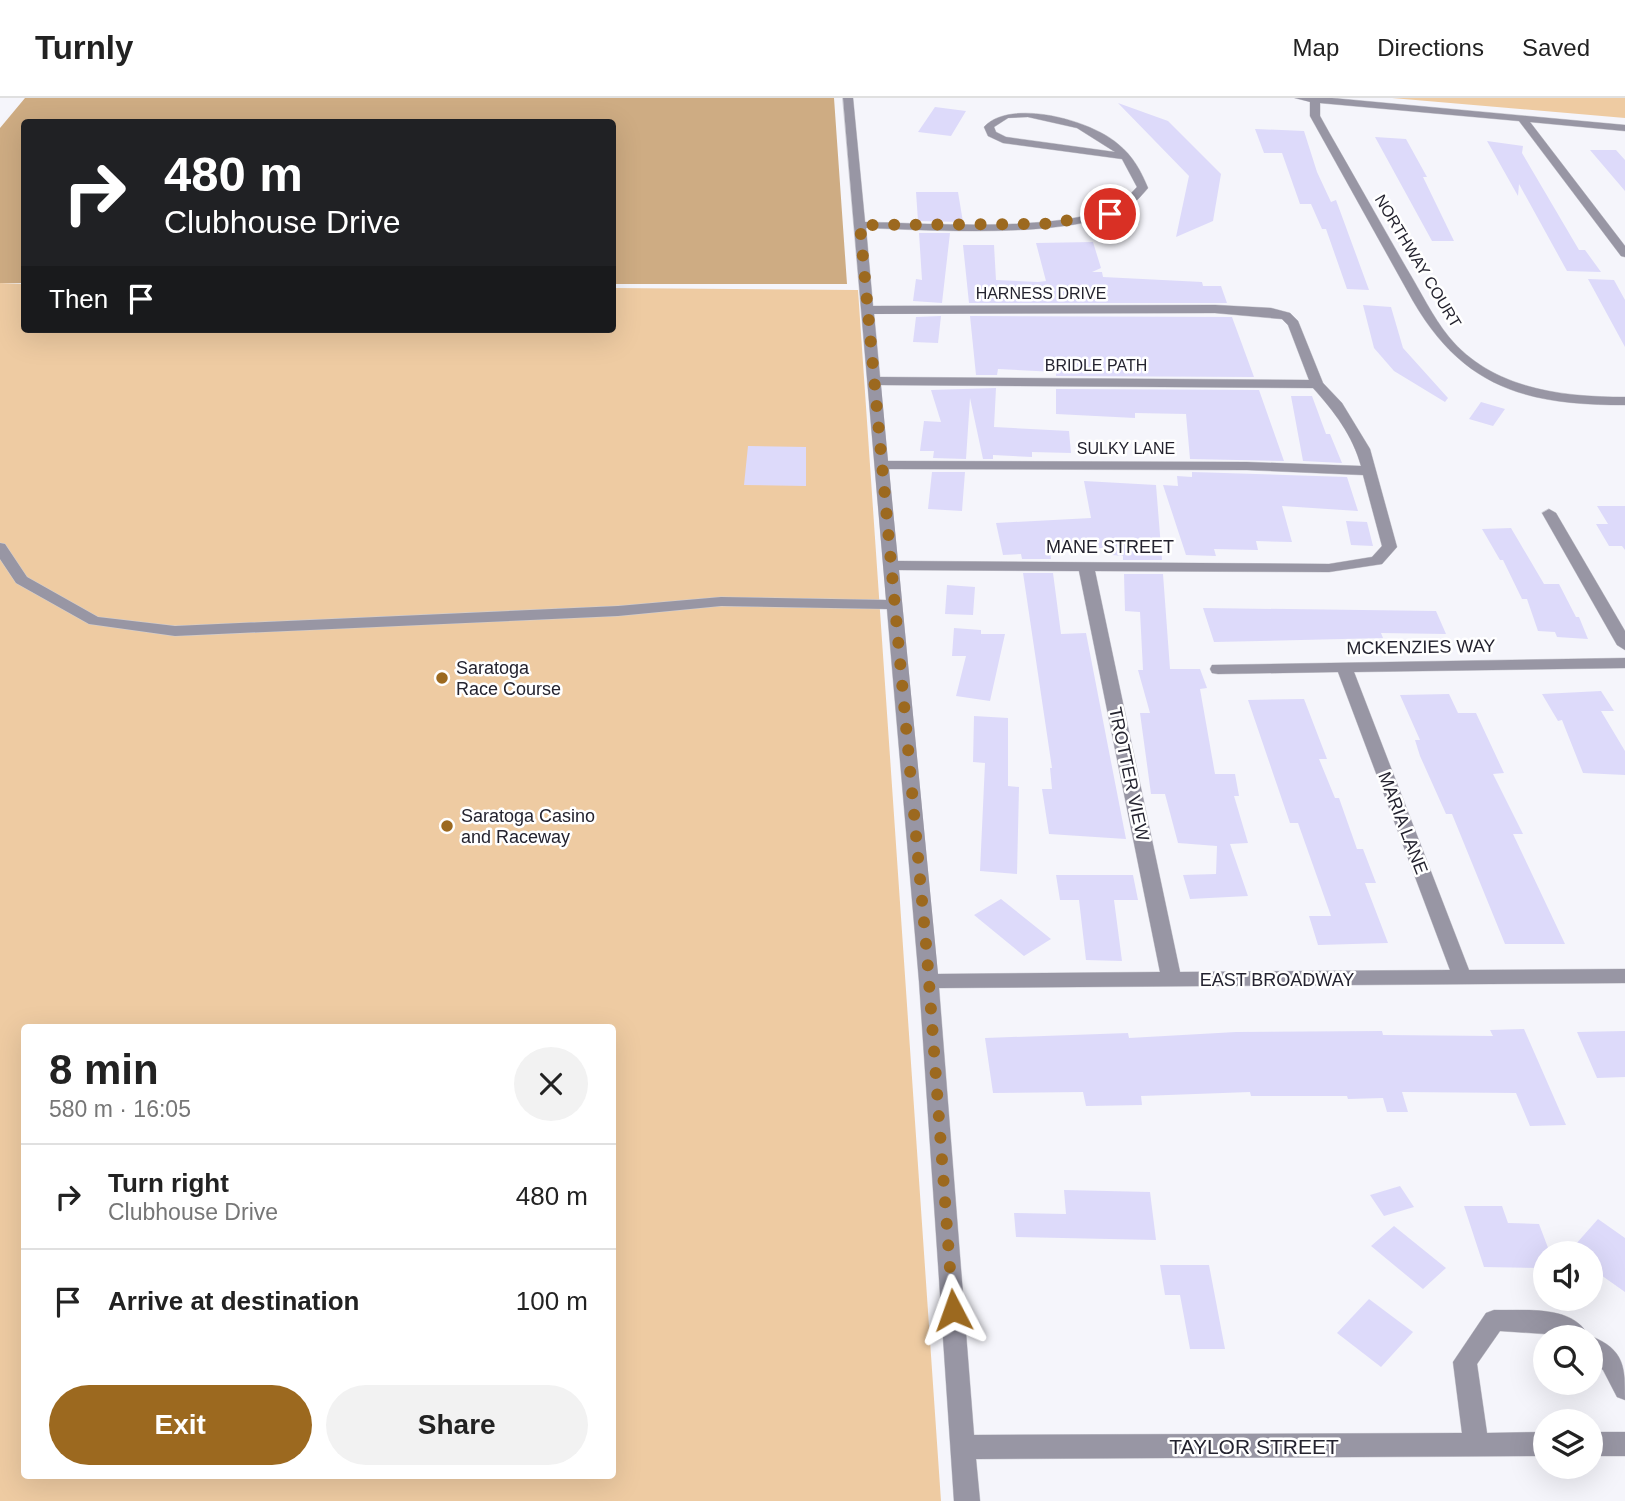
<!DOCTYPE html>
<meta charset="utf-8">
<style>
:root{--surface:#fff;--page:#f2f2f2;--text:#222;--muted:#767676;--line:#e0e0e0;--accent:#9c691f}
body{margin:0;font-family:Arial,sans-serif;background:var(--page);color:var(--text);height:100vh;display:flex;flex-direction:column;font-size:26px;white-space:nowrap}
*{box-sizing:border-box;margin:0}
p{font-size:23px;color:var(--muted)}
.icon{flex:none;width:38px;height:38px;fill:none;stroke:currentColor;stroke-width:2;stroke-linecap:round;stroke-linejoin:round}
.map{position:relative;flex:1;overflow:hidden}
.drawer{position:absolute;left:21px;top:926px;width:595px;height:455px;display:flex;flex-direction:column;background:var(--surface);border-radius:7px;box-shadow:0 7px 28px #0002}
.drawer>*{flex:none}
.top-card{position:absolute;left:21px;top:21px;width:595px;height:214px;border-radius:7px;box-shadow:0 7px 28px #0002;background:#202124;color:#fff;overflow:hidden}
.buttons{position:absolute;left:1533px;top:1143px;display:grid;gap:14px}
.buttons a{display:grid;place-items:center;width:70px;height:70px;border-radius:50%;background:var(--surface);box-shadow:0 7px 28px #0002;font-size:35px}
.pin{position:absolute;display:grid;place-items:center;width:60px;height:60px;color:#fff;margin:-30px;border:4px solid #fff;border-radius:50%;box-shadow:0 2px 7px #0007}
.me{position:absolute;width:77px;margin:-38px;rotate:356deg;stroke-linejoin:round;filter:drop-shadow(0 0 5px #0008)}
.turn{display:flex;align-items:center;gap:24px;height:147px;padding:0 28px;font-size:32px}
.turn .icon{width:91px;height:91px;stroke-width:2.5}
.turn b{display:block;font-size:49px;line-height:60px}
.then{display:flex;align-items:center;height:66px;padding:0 28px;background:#0003;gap:14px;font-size:26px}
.round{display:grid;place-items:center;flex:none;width:74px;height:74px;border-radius:37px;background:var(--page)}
.overview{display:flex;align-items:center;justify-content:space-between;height:119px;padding:0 28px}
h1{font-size:42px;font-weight:700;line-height:52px}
.button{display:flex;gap:14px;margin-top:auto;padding:14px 28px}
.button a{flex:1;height:80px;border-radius:42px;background:var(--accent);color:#fff;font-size:28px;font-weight:700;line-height:80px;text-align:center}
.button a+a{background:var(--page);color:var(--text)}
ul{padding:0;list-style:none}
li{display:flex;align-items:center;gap:21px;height:105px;padding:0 28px;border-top:2px solid var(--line)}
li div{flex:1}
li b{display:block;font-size:26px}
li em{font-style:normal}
header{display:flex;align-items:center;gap:42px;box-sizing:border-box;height:98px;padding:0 35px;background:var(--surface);border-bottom:2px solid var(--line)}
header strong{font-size:33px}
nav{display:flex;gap:38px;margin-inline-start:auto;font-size:24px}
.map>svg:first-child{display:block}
.green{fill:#eecba2;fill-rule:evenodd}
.forest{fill:#ceac83}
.building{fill:#dddafa}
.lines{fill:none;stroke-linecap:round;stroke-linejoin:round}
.minor-casing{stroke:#cfcfd6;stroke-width:1}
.minor{fill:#9896a4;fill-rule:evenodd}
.route{stroke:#9c691f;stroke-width:12;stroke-dasharray:0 21.6}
.poi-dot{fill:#9c691f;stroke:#fff;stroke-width:2.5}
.labels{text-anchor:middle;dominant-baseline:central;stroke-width:5;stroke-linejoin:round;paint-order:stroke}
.far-street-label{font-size:16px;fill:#24232f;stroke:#fff}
.street-label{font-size:18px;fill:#24232f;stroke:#fff}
.poi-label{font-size:18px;fill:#24232f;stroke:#fff;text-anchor:start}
.near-street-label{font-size:21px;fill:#24232f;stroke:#fff}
</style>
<header>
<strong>Turnly</strong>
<nav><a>Map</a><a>Directions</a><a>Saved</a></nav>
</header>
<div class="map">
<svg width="1625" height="1403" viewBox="0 0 1625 1403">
<rect width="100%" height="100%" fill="#f5f5fb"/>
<!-- green -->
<path class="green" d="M1392,0H1625V20Z
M0,185L24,186V231H612L613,190L858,192L941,1403H0ZM24,929H612V1377H24Z"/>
<!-- forest -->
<path class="forest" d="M25,0H834L847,186H613L612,24H24V185H0V30Z"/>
<!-- building -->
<path class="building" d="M1118,5L1168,23L1221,76L1213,123L1176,139L1189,78Z
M935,9L966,13L951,38L918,34Z
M1255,31L1304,33L1317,74L1331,104L1336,102L1369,192L1347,191L1326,131H1322L1311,106H1300L1282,55H1264Z
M1375,39L1406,41L1427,79H1423L1454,143H1432Z
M1487,43L1523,48L1522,55L1579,152H1585L1601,174L1567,173L1519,86L1518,98Z
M1590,52H1616L1625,62V93Z
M916,94H958L963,124L918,123Z
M919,135H950L942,205L913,203L916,181L922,182Z
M1093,144L1101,170L1092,174H1102L1103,179L1202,184L1203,188H1221L1227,205H969L963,147H994L996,182L1038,184L1046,183L1036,145Z
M1588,181L1614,182L1625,202V249Z
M1363,207L1391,209L1403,250L1448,300L1445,304L1394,273L1374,250Z
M941,218L938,245L913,244L916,219Z
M970,218L1232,219L1254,279L1056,278V274L998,271L997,277H976Z
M996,290L994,329L1069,333L1071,355L1032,354V359L993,357V361H983L970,300L966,361L933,360L934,353H920L924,323L941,324L931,292Z
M1056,291L1259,292L1284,363L1190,361L1186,316L1135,315V320L1056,316Z
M1291,298H1312L1326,336H1330L1342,365L1303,363Z
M1481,304L1505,311L1493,328L1469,321Z
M748,348L806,349V388L744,387Z
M932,374H965L962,413L928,411Z
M1192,374L1347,379L1358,413L1282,408L1292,444L1256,443L1258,452L1214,451L1216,458L1186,457L1163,387L1178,388L1177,378L1192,379Z
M1084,383L1156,387L1162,462H1123V458L1112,457V450H1050L1051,461H1022L1021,456L1003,457L996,425L1091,420Z
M1597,408H1625V452L1622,448H1609L1596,426H1608Z
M1346,423L1367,424L1373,448L1351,447Z
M1511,430L1544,486H1559L1576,519H1579L1588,541L1557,539L1555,534L1538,533L1527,501H1522L1503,462H1500L1482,431Z
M1023,475H1053L1061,536L1086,535L1126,741L1049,736L1042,691H1052L1050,670H1052Z
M1124,476H1163L1170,571H1200L1207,590L1200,591L1215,676H1235L1239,698H1234L1248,745L1230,746L1248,798L1190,801L1183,777L1216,776L1217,748L1178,745L1165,696H1151L1140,615H1150L1138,572H1143L1140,514L1125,513Z
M947,487L975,489L973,517L945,516Z
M1203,510L1436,513L1446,536L1381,535L1383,540L1214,544Z
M954,530L981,532V536H1005L990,603L956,598L966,558H952Z
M1601,593L1614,613H1601L1625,653V677L1583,675L1562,622L1558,623L1542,596Z
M1449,596L1458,615H1476L1504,675L1493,676L1523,736H1513L1565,846H1505L1452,716H1446L1420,658L1415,642H1420L1400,597Z
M1304,601L1327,661H1319L1335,700H1339L1357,751H1363L1376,785H1365L1388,845L1318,847L1309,818H1331L1298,725H1290L1248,602Z
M974,618L1008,620V688L1019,689L1017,776L980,773L985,665L973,664Z
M1056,777H1133L1138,802H1114L1122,863L1086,862L1079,802H1060Z
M1001,801L1051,841L1024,858L974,817Z
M1524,931L1566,1027L1530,1028L1516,995L1402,994L1408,1014H1387L1383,1000L1348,1001L1347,998H1251L1250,994L1141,998L1142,1007L1086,1008L1083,994L993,995L985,940L1128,935L1129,940L1236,934L1382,933L1383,937L1493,938L1490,932Z
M1625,933V979L1597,980L1577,934Z
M1400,1088L1414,1109L1384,1118L1370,1097Z
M1064,1092L1150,1094L1156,1142L1016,1139L1014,1115L1066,1116Z
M1464,1108H1502L1508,1125L1539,1126L1550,1155H1545V1170L1484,1169Z
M1598,1121L1625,1140V1194L1591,1170V1155H1568Z
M1394,1128L1446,1170L1423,1191L1371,1148Z
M1160,1167H1209L1225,1251H1190L1180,1197H1165Z
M1369,1201L1413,1234L1381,1269L1337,1235Z"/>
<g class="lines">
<!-- minor casing -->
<g class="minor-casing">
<path id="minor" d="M843,0H853L865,124C925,125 1073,136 1121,104C1127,100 1132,94 1137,89L1122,61L1003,45L988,38L984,29C1010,0 1091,22 1118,46C1133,58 1141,73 1148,90C1143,96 1136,104 1129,109C1076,142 929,132 866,130L873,208L1215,207L1271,210L1290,215L1298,223L1323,285L1342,305L1370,351L1397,449L1382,466L1329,474L1095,473L1180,874L1450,872L1338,574L1218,576L1212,575L1210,571L1212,567L1625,560V570L1354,574L1469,872L1625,871V885L939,890L974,1337L1462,1335L1453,1264L1486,1215L1494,1212C1524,1213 1574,1206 1589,1239L1500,1233L1477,1266L1487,1335L1545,1334V1358L976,1361L980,1403H954L919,883L887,511L721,508L618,518L175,538L89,526L16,485L0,461V445L5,446L27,479L98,519L175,528L618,508L721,499L886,502ZM1028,19L1077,30L1115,54L1006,39L996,34L994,29L1008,20ZM1215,215L1282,221L1288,227L1309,282L880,279L874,216ZM881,287L1313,290C1334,313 1353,338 1361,368L1247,364L888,363ZM889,371L1247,372L1363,377L1382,448L1372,459L1329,466L898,463ZM899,472L1079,473L1160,874L938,876Z
M1295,0H1332L1625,27V33L1530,24L1625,148V159L1621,158L1519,23L1320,5V18L1330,36C1356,81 1381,126 1407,171C1421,194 1432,218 1449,239C1492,291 1562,299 1625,299V307C1528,307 1464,291 1413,203L1310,18V4Z
M1549,411L1556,415L1625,533V552L1617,547L1542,415Z
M1591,1238C1625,1252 1625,1269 1625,1302L1617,1299L1603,1272L1591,1263Z
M1591,1334H1625V1358H1591Z"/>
</g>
<!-- minor -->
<use href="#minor" class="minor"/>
</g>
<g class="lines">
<!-- route -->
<path class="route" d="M953,1212L927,857L860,127L1044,126L1110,116"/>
</g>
<!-- markers -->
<g class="poi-dot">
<circle cx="442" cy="580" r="7"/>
<circle cx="447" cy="728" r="7"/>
</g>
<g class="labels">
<!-- far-street labels -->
<g class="far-street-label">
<text transform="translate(1418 163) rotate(59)">NORTHWAY COURT</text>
<text x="1041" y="195">HARNESS DRIVE</text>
<text x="1096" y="267">BRIDLE PATH</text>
<text x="1126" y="350">SULKY LANE</text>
</g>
<!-- street labels -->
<g class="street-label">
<text x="1110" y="449">MANE STREET</text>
<text transform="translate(1421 549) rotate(-1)">MCKENZIES WAY</text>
<text transform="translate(1129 676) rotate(78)">TROTTER VIEW</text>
<text transform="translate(1403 725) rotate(69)">MARIA LANE</text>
<text x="1277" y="882">EAST BROADWAY</text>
</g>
<!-- poi labels -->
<g class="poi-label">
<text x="456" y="570">Saratoga<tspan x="456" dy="21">Race Course</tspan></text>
<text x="461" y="718">Saratoga Casino<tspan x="461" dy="21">and Raceway</tspan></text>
</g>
<!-- near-street labels -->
<g class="near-street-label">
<text x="1254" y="1348">TAYLOR STREET</text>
</g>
</g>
</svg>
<div class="buttons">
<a><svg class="icon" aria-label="sound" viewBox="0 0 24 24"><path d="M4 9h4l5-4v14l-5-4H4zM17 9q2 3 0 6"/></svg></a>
<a><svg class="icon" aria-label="search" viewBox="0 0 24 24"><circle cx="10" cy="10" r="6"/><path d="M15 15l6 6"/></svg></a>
<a><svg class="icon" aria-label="layers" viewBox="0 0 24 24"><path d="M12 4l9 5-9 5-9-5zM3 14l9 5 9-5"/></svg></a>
</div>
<div class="pin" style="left:1110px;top:116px;background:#d93025"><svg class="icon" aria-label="arrive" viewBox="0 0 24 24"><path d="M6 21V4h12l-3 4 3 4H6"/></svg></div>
<svg class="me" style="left:953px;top:1212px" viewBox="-20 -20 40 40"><path d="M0-17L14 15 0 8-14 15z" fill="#9c691f" stroke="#fff" stroke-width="4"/></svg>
<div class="top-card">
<div class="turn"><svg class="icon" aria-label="right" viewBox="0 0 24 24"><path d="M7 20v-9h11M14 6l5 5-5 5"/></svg><div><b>480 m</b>Clubhouse Drive</div></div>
<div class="then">Then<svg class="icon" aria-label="arrive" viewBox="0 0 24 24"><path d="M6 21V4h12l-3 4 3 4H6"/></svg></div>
</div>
<section class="drawer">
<div class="overview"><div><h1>8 min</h1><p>580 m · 16:05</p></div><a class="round"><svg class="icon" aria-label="close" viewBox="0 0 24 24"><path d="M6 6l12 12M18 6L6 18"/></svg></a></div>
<ul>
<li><svg class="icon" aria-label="right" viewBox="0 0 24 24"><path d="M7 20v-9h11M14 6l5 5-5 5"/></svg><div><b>Turn right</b><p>Clubhouse Drive</p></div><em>480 m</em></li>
<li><svg class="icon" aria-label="arrive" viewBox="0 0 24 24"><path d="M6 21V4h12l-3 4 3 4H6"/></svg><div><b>Arrive at destination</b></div><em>100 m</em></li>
</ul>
<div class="button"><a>Exit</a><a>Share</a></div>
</section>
</div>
